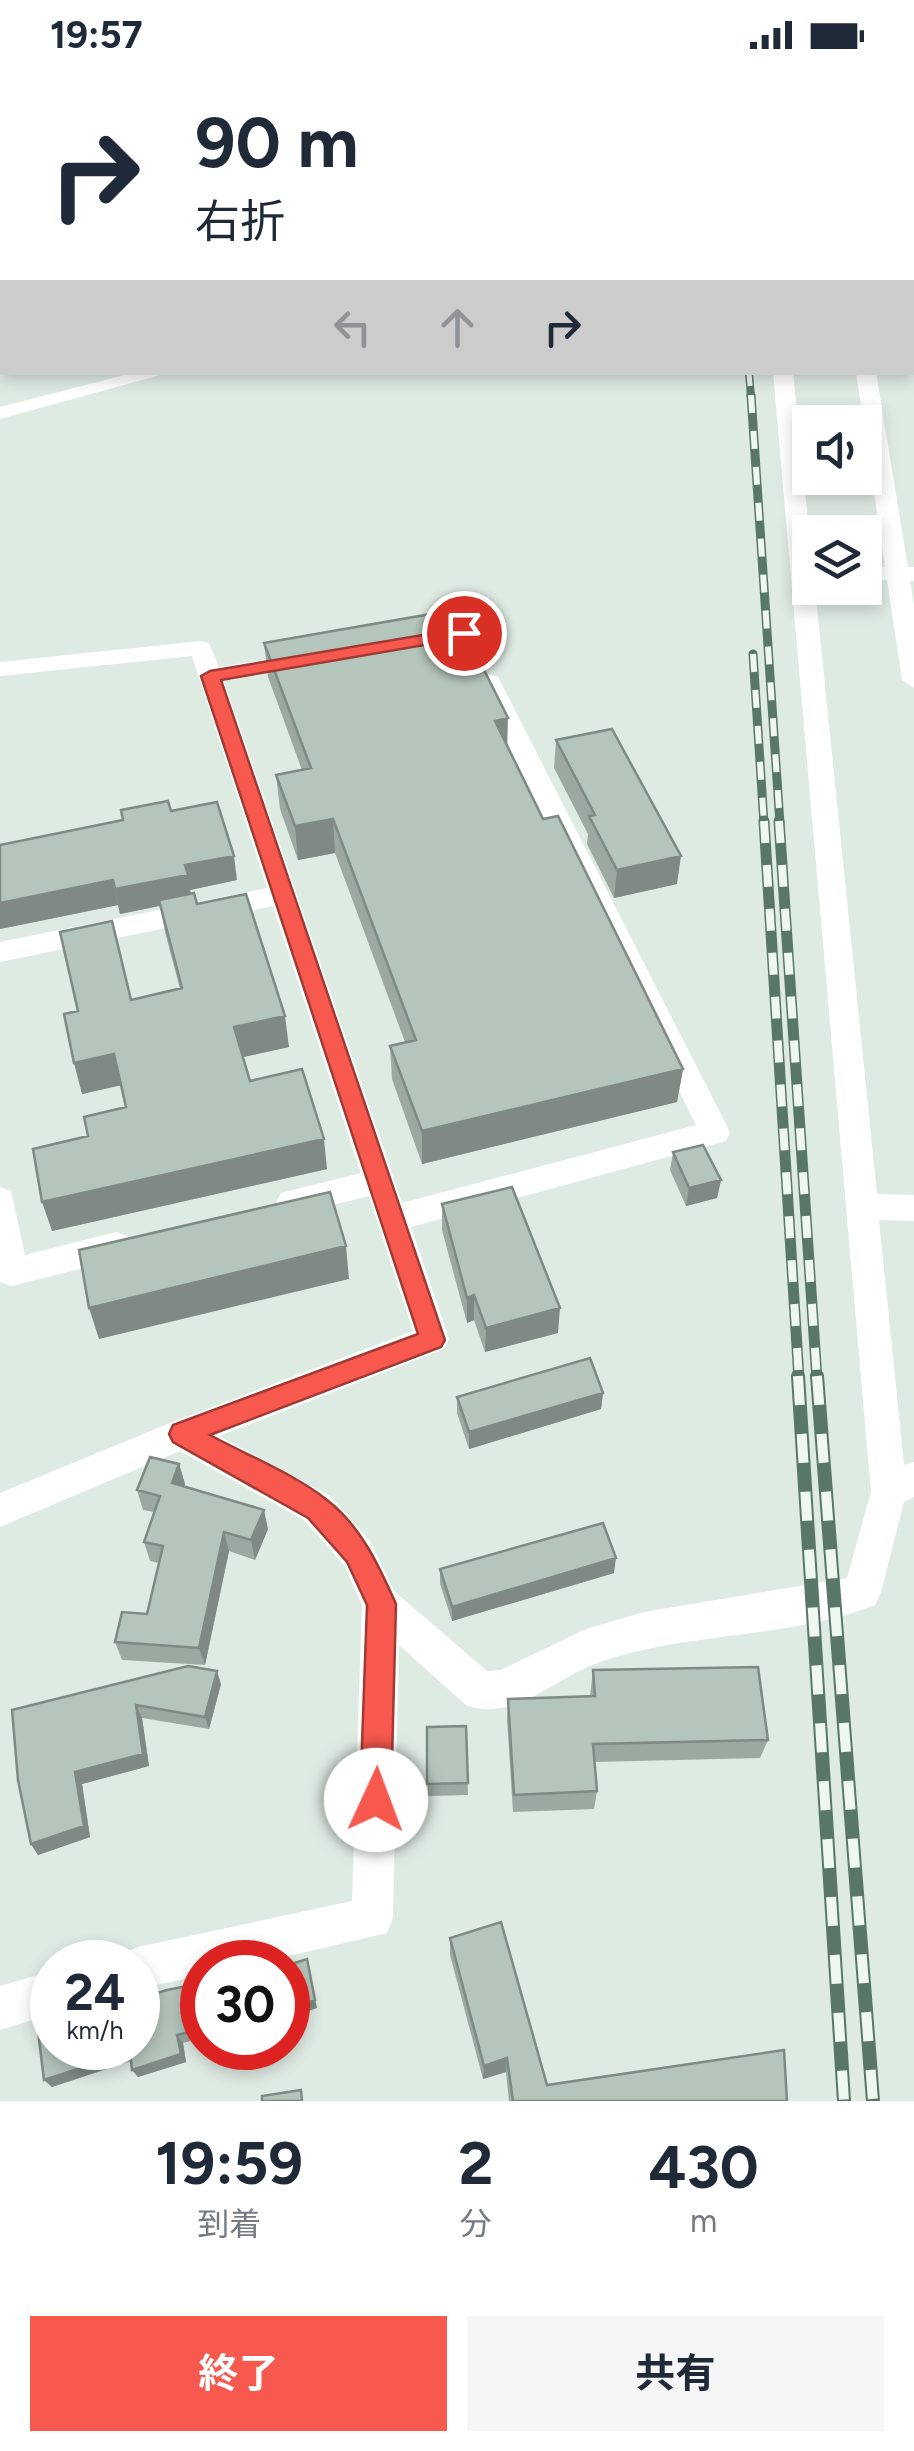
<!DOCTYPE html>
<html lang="ja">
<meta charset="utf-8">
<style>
:root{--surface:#fff;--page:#f6f6f7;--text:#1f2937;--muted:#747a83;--accent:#f8594f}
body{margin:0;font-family:Figtree,"Noto Sans JP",sans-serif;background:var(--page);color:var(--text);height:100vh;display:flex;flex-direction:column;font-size:38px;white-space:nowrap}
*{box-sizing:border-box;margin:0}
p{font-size:32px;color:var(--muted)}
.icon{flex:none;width:55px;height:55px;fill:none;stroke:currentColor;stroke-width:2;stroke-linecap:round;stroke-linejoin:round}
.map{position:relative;height:2031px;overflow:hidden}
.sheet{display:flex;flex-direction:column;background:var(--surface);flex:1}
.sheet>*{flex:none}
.guide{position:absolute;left:0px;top:0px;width:915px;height:305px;box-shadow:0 5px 15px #0003;background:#fff;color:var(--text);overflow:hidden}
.buttons{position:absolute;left:792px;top:335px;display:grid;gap:20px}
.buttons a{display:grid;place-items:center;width:90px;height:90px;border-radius:0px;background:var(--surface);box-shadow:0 5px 15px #0003;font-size:50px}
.speed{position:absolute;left:30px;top:1870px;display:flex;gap:20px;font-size:50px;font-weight:700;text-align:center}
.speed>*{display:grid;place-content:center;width:130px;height:130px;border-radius:50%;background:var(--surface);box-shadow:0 5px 15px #0003;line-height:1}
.speed small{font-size:25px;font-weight:400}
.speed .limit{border:15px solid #d22;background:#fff;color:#111}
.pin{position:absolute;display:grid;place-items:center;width:85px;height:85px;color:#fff;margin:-42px;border:5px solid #fff;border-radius:50%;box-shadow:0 2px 10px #0007}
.me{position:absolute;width:110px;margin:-55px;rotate:2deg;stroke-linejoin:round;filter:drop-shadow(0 0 8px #0008)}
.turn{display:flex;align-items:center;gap:35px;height:210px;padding:0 30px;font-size:45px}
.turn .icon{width:130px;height:130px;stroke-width:2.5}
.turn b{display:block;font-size:70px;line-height:85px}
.lanes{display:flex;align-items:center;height:95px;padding:0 30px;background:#0003;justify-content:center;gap:50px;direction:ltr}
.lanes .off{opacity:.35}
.eta{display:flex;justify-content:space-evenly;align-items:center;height:170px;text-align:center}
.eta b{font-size:60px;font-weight:700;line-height:70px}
.primary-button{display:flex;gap:20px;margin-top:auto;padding:20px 30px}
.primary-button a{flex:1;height:115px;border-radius:0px;background:var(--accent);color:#fff;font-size:40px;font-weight:700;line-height:115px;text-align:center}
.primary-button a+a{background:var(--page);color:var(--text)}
.status{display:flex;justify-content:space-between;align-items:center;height:70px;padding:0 50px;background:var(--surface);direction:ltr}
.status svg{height:28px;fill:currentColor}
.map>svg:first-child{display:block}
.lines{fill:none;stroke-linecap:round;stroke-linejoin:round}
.minor{fill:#fff;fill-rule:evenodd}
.rail-far3-casing{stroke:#597769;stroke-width:8}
.rail-far2-casing{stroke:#597769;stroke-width:9}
.rail-far1-casing{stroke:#597769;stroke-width:11}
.rail-casing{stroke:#597769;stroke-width:14}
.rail-far3{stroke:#eff7f1;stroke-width:5;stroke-dasharray:14;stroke-linecap:butt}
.rail-far2{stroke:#eff7f1;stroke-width:6;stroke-dasharray:18;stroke-linecap:butt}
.rail-far1{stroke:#eff7f1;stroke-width:8;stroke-dasharray:22;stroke-linecap:butt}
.rail{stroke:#eff7f1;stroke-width:10;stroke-dasharray:29;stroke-linecap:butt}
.wall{fill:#9ba9a1}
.shaded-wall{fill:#7e8a83}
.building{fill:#b4c5bb;stroke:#7e8a83;stroke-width:2.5}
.route{fill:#f8594f;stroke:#a13a33;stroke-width:2.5}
</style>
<div class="status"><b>19:57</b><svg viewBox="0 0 49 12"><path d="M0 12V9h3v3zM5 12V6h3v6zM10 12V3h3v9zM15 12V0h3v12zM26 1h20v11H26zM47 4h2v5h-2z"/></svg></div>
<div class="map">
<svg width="914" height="2031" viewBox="0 0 914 2031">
<rect width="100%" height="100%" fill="#deebe3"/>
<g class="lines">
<!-- minor -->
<path class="minor" d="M312,0H328V2H313Z
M749,0H765V2H750Z
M811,0H827V2H812Z
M912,65H914V75H912Z
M912,174H914V184H912Z
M136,302H171L0,349V337Z
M773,302H793L810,470V518H815L877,1124L914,1125V1151L879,1150L904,1395L914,1392V1427L904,1432L881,1522L875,1535C786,1570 685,1561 595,1594C554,1609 511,1653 466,1635L399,1575L393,1848L387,1863L263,1892H202V1905L138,1919V1892H119L123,1883L138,1877L352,1831L362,1535L344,1495L304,1450L180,1381L0,1457V1423L170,1353L413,1261L369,1126L292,1145L281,1141L276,1132L281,1123L361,1103L273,836L0,892V872L267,818L192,586L0,606V592L201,571L209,573L219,597L306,583L314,585L318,590L314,595L224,611L402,1133L696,1055L477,612L489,604L498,607L730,1062L726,1071L715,1074L411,1157L449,1269L444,1279L219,1366L330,1426L370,1471L394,1521L487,1601L501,1600L586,1559L644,1542L847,1508L871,1422Z
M856,302H876L908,497H914V511H910L914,536V618L902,610L887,510H865V496L885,497Z
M0,1117L11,1121L25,1185L116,1162L127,1166L132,1176L127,1186L116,1190L11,1216L0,1212Z
M52,1901V1944L0,1960V1916Z"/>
<!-- rail-far3 casing -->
<g class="rail-far3-casing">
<path id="rail-far3" d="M749,302L751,328"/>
</g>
<!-- rail-far2 casing -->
<g class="rail-far2-casing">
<path id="rail-far2" d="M751,325L780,754
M753,584L764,754"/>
</g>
<!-- rail-far1 casing -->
<g class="rail-far1-casing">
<path id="rail-far1" d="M764,751L799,1309
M779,751L817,1309"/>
</g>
<!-- rail casing -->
<g class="rail-casing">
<path id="rail" d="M798,1306L844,2031
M817,1306L873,2031"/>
</g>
<!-- rail-far3 -->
<use href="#rail-far3" class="rail-far3"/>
<!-- rail-far2 -->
<use href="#rail-far2" class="rail-far2"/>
<!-- rail-far1 -->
<use href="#rail-far1" class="rail-far1"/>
<!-- rail -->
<use href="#rail" class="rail"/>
</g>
<!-- wall -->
<path class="wall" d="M2,31V129H0V35Z
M264,573L508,676L543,749L683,999L677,1032L422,1094L392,1009L390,976L405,972L335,783L298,790L280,739L276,705L302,700L268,607Z
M556,670L677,814L614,828L587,774L588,764L554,698Z
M171,741L237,810L190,820L191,824L289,977L243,987L250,1011L327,1099L52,1161L88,1066L126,1037L121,1015L82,1024L131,930L180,919L165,862L160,836L120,844L118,835L0,859V775Z
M673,1082L721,1110L717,1128L686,1136L670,1100Z
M442,1134L558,1263L485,1282L474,1250L467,1253L442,1160Z
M603,1323L601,1339L469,1379L457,1343V1327Z
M179,1394L185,1414L184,1416L268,1459L255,1490L229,1481L205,1595L122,1590L115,1572L147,1544L159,1493L150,1491L144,1472L154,1442L143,1440L137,1420Z
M440,1499L614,1503L452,1551L440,1514Z
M593,1600L768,1670L760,1688L594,1692L597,1721L594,1739L513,1742L507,1649L508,1629L590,1626Z
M221,1614L209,1659L142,1648L149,1696L82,1714L90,1767L38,1785L31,1774L12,1640Z
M466,1656L468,1725L428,1726L427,1657Z
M450,1868L547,2015L787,2031H509L506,2002L483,2009L450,1885Z
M202,1913V1968L183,1973L186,1992L138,2007L132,2000L131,1991L52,2017L44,2010Z"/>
<!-- shaded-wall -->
<path class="shaded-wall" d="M251,0H264V2H250Z
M2,238V273L0,274V239Z
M508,648L507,683L495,651Z
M333,749L335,783L298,790L295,756Z
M234,786L237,810L190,820L192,829L120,844L115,819L185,795Z
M681,786L677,814L614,828L617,800Z
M113,810L118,835L0,859V833Z
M285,946L289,977L239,988L234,957Z
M114,984L122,1015L82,1024L74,993Z
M683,999L677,1032L422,1094V1061Z
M324,1069L327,1099L52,1161L42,1132Z
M721,1110L717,1128L686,1136L689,1118Z
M346,1176L349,1209L99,1269L89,1238Z
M474,1225V1250L467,1253V1228Z
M560,1238L558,1263L485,1282L486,1258Z
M603,1323L601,1339L469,1379V1362Z
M179,1394L185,1414L178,1432L172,1413Z
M264,1440L268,1459L255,1490L251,1470Z
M224,1462L229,1481L205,1595L199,1578Z
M616,1488L614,1503L452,1551V1537Z
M217,1601L221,1614L209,1659L205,1647Z
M136,1635L142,1648L149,1696L82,1714L90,1767L38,1785L31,1774L75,1702Z
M307,1889L317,1938L288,1948V1939Z
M177,1965L183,1973L186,1992L138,2007L132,2000Z
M130,1982L136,1989L52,2017L44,2010Z
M507,1988L506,2002L483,2009L484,1996Z"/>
<!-- building -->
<path class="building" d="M41,0H251L250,2H39Z
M375,0H682L683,2H374Z
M2,31V99H0V35Z
M0,209H2V238L0,239Z
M454,540L508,648L495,651L543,749L558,746L683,999L422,1061L390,976L416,970L333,749L295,756L276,705L311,698L264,573Z
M612,659L681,786L617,800L589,746L595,745L556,670Z
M168,731L171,741L217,732L234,786L185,795L188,805L115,819L113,810L0,833V775L123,750L121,740Z
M194,823L197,834L246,824L285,946L234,957L250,1011L302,999L324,1069L42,1132L33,1079L88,1066L84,1047L126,1037L114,984L74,993L64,944L78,941L60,862L112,851L131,930L182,918L159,830Z
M703,1075L721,1110L689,1118L673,1082Z
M512,1117L560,1238L486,1258L474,1225L467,1228L442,1134Z
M330,1122L346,1176L89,1238L79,1180Z
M590,1288L603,1323L469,1362L457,1327Z
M150,1387L179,1394L172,1413L264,1440L251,1470L224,1462L199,1578L115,1572L122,1542L147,1544L163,1476L144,1472L160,1426L137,1420Z
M603,1453L616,1488L452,1537L440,1499Z
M188,1596L217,1601L205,1647L136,1635L143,1684L75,1702L84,1756L31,1774L18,1710L12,1640Z
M758,1597L768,1670L593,1674L597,1721L514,1725L508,1629L595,1626L593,1600Z
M466,1656L468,1713L427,1714V1657Z
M501,1852L547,2015L784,1980L787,2031H513L507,1988L484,1996L450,1868Z
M307,1889L315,1930L288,1939V1895Z
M202,1913V1959L177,1965L181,1984L132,2000L130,1982L44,2010L38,1961L52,1956V1978H138V1929L167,1920Z
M301,2020L302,2031H262V2026Z"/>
<!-- route -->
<path class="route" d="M464,558L471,559V567L221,610L445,1270L441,1277L210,1365C245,1384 298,1406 327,1430C361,1456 379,1496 396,1534L391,1730L387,1741L376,1746L365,1741L360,1730L367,1535L347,1492L308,1448L173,1372L169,1364L173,1355L418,1264L201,606L210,601Z"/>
</svg>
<div class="buttons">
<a><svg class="icon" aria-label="sound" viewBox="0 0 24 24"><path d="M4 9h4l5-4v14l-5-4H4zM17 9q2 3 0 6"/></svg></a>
<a><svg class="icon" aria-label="layers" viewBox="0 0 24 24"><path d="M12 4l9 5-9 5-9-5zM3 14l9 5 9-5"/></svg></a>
</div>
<div class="speed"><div>24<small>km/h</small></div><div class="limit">30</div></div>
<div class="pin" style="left:464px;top:563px;background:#d93025"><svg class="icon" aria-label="arrive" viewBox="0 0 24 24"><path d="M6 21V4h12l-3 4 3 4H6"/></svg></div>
<svg class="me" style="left:376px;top:1730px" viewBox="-20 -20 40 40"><circle r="19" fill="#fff"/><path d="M0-13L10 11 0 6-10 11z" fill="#f8594f"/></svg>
<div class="guide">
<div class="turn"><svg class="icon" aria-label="right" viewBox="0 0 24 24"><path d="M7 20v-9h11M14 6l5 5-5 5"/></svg><div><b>90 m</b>右折</div></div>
<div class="lanes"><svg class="icon off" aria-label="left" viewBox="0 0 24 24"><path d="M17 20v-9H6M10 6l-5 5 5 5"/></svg><svg class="icon off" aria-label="ahead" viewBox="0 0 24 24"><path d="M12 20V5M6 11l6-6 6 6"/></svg><svg class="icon" aria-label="right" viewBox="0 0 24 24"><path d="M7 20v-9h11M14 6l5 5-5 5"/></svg></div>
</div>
</div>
<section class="sheet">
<div class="eta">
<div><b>19:59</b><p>到着</p></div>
<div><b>2</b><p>分</p></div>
<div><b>430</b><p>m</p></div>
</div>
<div class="primary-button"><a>終了</a><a>共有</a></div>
</section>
